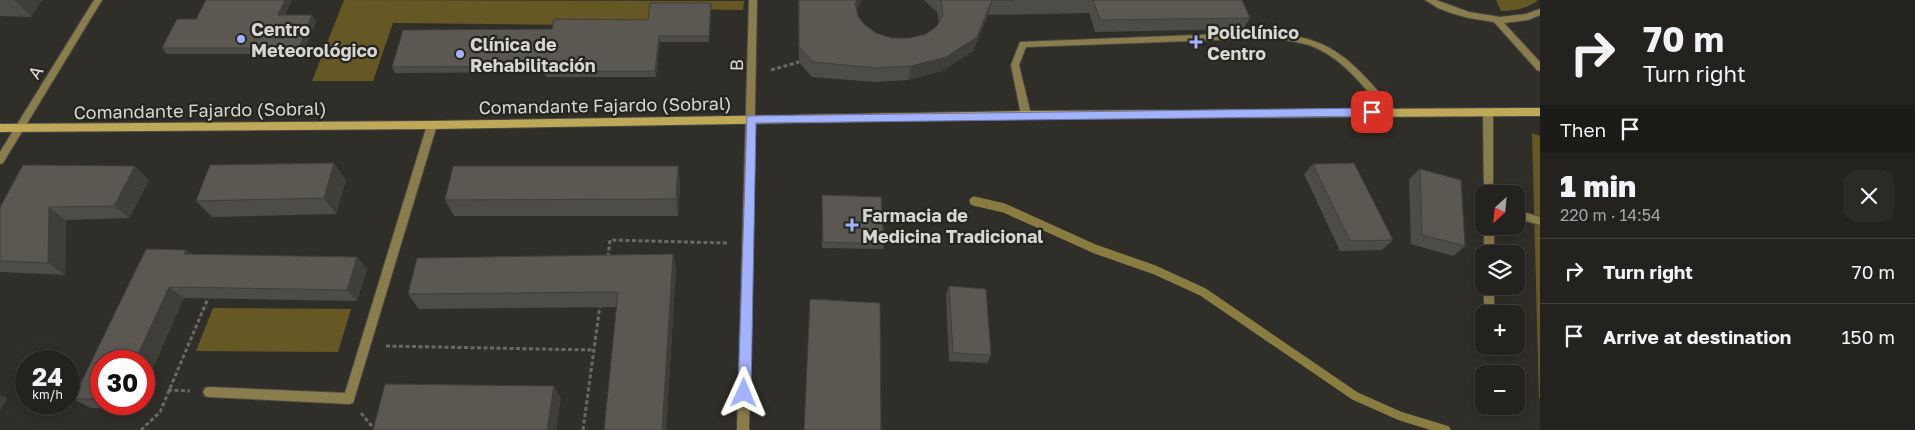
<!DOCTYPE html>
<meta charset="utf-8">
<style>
:root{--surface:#24221e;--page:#2c2a27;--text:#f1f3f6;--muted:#a3a4a4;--line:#413f3c}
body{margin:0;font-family:"Golos Text",sans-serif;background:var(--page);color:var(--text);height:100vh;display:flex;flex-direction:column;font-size:19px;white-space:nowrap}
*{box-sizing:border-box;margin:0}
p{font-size:16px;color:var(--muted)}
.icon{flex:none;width:28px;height:28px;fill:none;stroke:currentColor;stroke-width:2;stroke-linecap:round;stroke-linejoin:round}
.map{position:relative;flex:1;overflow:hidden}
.side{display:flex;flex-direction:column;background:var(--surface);width:375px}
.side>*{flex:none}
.guide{background:#24221e;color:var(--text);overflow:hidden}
.needle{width:32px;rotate:207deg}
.controls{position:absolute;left:1475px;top:185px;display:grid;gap:10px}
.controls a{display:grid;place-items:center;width:50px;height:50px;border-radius:10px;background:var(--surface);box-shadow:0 2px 12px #0003,0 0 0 1px var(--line);font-size:25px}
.speed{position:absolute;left:15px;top:350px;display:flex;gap:10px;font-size:25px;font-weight:700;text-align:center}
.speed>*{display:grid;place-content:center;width:65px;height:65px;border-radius:50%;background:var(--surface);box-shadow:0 2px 12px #0003,0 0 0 1px var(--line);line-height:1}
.speed small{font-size:12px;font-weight:400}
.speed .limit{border:8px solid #d22;background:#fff;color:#111}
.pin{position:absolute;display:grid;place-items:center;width:42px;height:42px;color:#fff;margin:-21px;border-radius:10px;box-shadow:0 2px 8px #0006}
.me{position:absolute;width:55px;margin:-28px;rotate:1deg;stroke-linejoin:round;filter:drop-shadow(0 0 4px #0008)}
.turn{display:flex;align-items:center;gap:18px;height:105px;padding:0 20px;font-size:22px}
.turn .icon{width:65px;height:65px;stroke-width:2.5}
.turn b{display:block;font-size:35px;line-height:42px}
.then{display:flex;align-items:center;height:48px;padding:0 20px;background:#0003;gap:10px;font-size:19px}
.round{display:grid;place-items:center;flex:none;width:52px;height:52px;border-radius:15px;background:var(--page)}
.summary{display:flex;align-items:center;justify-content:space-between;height:85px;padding:0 20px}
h1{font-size:30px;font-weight:800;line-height:38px}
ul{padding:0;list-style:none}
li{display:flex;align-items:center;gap:15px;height:65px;padding:0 20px;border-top:1px solid var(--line)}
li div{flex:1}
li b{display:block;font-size:19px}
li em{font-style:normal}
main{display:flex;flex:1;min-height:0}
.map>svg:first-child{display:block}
.green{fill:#655825}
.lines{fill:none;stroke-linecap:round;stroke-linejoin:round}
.stream{stroke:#887c40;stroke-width:9}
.service-casing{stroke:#4b4943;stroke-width:2}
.minor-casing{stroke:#4b4943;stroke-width:2}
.secondary-casing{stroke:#4b4943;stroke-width:2}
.path{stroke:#6a6963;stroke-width:3;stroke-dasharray:4 2.5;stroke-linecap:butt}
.service{fill:#8a7d4d;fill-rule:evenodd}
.minor{fill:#8a7d4d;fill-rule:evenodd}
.secondary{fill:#bea959;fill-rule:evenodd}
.wall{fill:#4d4c46}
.shaded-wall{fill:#3f3e39}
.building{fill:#5a5851;stroke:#3f3e39}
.route{fill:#a3b2fd;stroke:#6a74a4}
.poi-dot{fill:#a3b2fd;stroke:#26251f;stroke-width:2}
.labels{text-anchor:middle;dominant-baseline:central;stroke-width:4.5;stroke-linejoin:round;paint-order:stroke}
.poi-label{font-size:18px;font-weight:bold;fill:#d7d6d2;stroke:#26251f;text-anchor:start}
.street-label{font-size:18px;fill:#d7d6d2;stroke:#26251f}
</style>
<main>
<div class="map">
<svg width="1540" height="430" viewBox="0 0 1540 430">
<rect width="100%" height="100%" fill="#302e28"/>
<!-- green -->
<path class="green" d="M344,0L744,1L743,10L651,9L649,26L393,23L373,81H312Z
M1496,0H1538C1527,9 1514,11 1501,11Z
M1532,133L1540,136V398H1539Z
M213,308L351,309L338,352L196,351Z"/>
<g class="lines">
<!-- stream -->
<path class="stream" d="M974,201L1004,208L1095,249L1155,270L1203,292L1355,396L1400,416L1446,430"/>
<!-- service casing -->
<g class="service-casing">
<path id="service" d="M1425,0H1436L1469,12L1500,17L1526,14L1540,9V15L1528,20L1504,23L1540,62V71L1537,70L1494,22L1469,18L1451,13L1438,8Z
M1274,32C1289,35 1305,37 1319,43C1351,56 1372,85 1394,109L1396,112L1394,115H1388C1365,89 1343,57 1309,45C1298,42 1286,40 1274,38L1026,47L1019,65L1031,115L1026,119L1021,115L1011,65L1020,42Z
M1488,109L1493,113V194H1484V195L1483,113Z
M432,121L437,125L353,403L349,404L209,397L205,396L203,392L205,388L209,387L345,393L427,125Z
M1516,210L1540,217V225L1516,218Z
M1484,226H1494V254H1484Z
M1484,286H1494V303L1493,306L1489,308L1485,306L1484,303Z"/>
</g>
<!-- minor casing -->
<g class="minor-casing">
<path id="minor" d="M94,0H102L3,163L0,164V152Z
M749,0H757L749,430H737Z"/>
</g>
<!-- secondary casing -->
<g class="secondary-casing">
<path id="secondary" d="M1540,108V116L1026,119L432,129L0,132V124L432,121L1026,111Z"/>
</g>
<!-- path -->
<path class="path" d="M771,70L799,62
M608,257L610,240L727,243
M386,346L593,350
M168,390L190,391
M361,413L375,430
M141,430L160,412L209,296
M583,430L600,305"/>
<!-- service -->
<use href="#service" class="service"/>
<!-- minor -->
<use href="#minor" class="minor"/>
<!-- secondary -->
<use href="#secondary" class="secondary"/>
</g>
<!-- wall -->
<path class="wall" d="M0,0H42L31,17L0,16Z
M292,0L285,15L316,21L303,54H167L162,48L196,19Z
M798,0H862L857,10L858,16L864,24L876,33L892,38H909L926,34L937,26L939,23L937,12L924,0H1242L1250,18L1243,29L1095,32L1089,12L1088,13L988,15L973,51L942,71L908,80L875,82L812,77L799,62Z
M711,3V10L709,42H660L656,77H546L544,72L395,73L392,67L552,29L648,20Z
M1313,164L1393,240L1382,250L1340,251L1304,174Z
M678,166L680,182L678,216H454L445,200Z
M1420,169L1465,246L1453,256L1411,244L1409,179Z
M149,180L129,218L66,220L65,275L0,272V207Z
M346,180L336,214L212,217L196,201Z
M822,195L884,244L883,249L822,248Z
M186,250L192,254L357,257L367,269L357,301L184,298L101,361V404H137L135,409L91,408L73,399Z
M673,254L676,269L666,430H604L617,307L419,309L408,294Z
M949,286L991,355L987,363L949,361L946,295Z"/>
<!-- shaded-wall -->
<path class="shaded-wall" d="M14,0H42L31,17Z
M285,0H292L282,21L278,15Z
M857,0H862L854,18L855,3Z
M992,0L988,15L973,51L942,71L908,80L911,66Z
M312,15L316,21L303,54L299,48Z
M659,36L660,42L656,77L655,71Z
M334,163L346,180L336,214L324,198Z
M135,166L149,180L129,218L114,206Z
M678,166L680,182L678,216L676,199Z
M49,207L66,220L65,275L48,263Z
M186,250L200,262L184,254Z
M673,254L676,269L666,430H662Z
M357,257L367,269L357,301L347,290Z
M169,287L184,298L144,389V361H135Z
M554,386L561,398L556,430H547Z
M0,395L7,398L0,411Z
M125,404H137L135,409Z"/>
<!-- building -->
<path class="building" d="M206,0H285L278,15H312L299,48H162L177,19H196Z
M799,0H857L855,3L858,16L864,24L876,33L892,38H909L926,34L937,26L943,14L941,0H1014H992L977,37L946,57L911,66L877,68L813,62L799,47Z
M1093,0H1242L1250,18L1100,20Z
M650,3H711L709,36H659L655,71H544L545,66L392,67L403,30L552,29L554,19L648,20Z
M334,163L324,198L196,201L210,165Z
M1354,163L1393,240L1350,241L1313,164Z
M23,165L135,166L114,206L49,207L48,263L0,261V207Z
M453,166H678L676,199L445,200Z
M1420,169L1461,180L1465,246L1422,235Z
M822,195L881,197L884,244L823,242Z
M146,249L186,250L184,254L357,257L347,290L169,287L135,361H101V399H73Z
M673,254L662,430H604L618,292L408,294L417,258Z
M949,286L986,289L991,355L953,353Z
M810,299L880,303L881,430H804Z
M385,384L554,386L547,430H373Z"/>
<!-- route -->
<path class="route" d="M1372,108L1377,112L1372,116L756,123L751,393L749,397L744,399L740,397L738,393L747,116Z"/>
<!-- markers -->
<g class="poi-dot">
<circle cx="241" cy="39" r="5"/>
<path d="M1193.5 34.5h5v5h5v5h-5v5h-5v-5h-5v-5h5z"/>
<circle cx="460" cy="54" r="5"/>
<path d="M849.5 217.5h5v5h5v5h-5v5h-5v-5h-5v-5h5z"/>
</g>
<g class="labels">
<!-- poi labels -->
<g class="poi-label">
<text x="251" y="29">Centro<tspan x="251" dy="21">Meteorológico</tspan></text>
<text x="1207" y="32">Policlínico<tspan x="1207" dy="21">Centro</tspan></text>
<text x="470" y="44">Clínica de<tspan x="470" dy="21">Rehabilitación</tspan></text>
<text x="862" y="215">Farmacia de<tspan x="862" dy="21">Medicina Tradicional</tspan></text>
</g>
<!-- street labels -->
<g class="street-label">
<text transform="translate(736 65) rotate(-89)">B</text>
<text transform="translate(35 72) rotate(-58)">A</text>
<text transform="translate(605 105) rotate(-1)">Comandante Fajardo (Sobral)</text>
<text transform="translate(200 110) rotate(-1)">Comandante Fajardo (Sobral)</text>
</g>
</g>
</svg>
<div class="controls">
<a><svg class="needle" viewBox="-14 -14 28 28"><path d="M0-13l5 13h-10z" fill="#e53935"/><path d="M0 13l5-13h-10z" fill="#a3a4a4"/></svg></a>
<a><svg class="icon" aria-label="layers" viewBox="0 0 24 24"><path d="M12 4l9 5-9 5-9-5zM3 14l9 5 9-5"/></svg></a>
<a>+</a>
<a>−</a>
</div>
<div class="speed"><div>24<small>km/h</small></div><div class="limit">30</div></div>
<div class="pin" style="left:1372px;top:112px;background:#d93025"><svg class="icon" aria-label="arrive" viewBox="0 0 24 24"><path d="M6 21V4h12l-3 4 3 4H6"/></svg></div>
<svg class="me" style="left:744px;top:393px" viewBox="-20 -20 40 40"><path d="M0-17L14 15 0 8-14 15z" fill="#a3b2fd" stroke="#fff" stroke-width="4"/></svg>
</div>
<section class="side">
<div class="guide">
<div class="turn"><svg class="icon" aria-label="right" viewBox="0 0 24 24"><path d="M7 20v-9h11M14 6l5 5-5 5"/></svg><div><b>70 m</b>Turn right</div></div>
<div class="then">Then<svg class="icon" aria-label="arrive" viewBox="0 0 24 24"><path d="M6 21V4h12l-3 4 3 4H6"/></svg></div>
</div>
<div class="summary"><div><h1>1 min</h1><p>220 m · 14:54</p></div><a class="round"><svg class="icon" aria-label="close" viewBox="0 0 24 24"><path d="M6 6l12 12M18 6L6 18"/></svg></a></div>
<ul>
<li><svg class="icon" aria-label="right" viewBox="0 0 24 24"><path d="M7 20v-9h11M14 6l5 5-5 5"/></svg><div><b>Turn right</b></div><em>70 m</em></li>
<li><svg class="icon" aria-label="arrive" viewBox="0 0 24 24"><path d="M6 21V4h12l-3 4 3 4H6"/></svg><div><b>Arrive at destination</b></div><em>150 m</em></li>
</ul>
</section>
</main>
